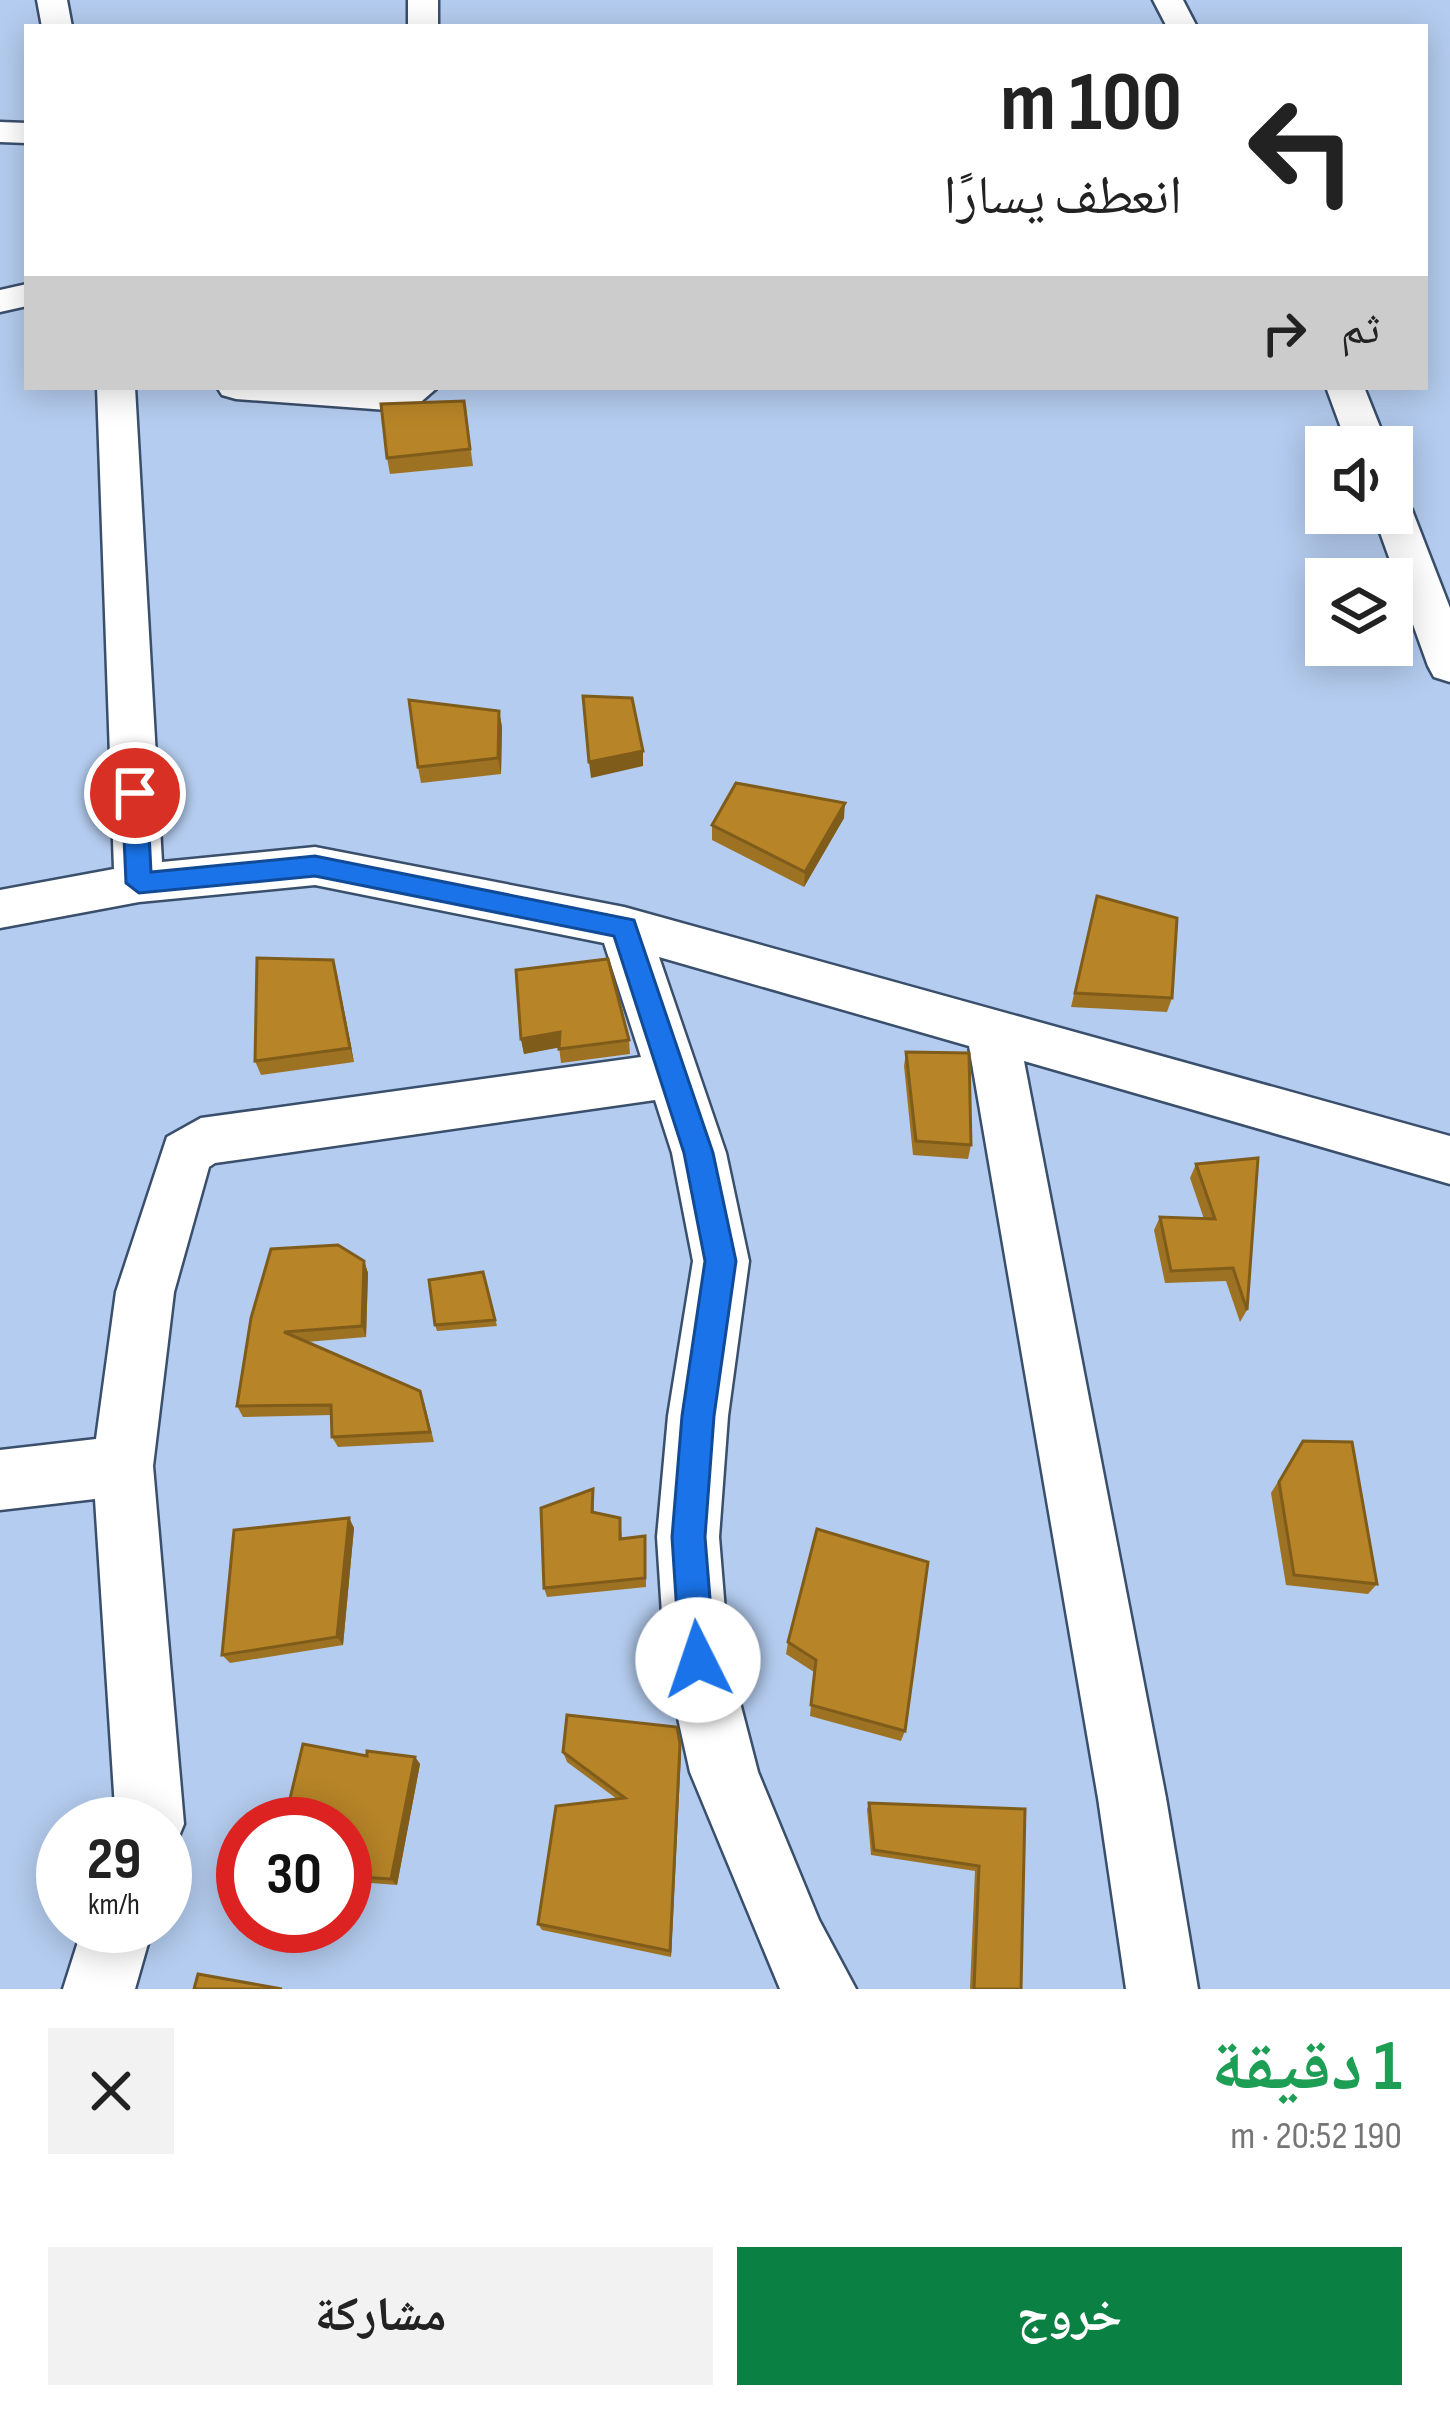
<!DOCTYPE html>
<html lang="ar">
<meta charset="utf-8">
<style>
:root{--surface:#fff;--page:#f2f2f2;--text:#222;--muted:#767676;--accent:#0b8043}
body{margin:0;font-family:"Sofia Sans Condensed","Noto Naskh Arabic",sans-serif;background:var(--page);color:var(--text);direction:rtl;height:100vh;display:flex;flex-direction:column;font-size:45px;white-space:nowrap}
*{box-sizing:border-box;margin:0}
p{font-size:39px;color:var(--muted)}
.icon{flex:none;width:66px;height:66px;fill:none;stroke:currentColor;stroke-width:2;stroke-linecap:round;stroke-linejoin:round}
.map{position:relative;height:1989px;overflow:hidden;direction:ltr}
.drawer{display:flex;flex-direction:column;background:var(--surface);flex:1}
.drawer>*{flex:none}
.banner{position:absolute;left:24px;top:24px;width:1404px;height:366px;border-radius:0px;box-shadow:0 6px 30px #0003;direction:rtl;background:#fff;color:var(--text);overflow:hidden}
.buttons{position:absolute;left:1305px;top:426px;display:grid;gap:24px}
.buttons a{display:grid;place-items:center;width:108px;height:108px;border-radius:0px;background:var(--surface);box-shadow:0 6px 30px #0003;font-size:60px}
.speed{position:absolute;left:36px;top:1797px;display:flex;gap:24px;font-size:60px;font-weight:700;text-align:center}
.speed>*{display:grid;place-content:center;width:156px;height:156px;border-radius:50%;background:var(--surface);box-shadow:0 6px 30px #0003;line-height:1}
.speed small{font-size:30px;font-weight:400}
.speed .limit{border:18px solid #d22;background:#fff;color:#111}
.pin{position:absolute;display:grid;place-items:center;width:102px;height:102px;color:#fff;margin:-51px;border:6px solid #fff;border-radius:50%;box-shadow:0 3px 12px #0007}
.me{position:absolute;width:132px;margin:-66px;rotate:356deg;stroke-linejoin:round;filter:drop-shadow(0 0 9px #0008)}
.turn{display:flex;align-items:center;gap:42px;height:252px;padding:0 48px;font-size:54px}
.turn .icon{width:156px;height:156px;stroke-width:2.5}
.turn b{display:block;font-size:84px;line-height:102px}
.then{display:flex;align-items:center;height:114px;padding:0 48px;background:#0003;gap:24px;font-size:45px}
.round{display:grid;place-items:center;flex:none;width:126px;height:126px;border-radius:0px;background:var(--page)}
.head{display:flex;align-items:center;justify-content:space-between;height:204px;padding:0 48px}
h1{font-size:72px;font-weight:700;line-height:90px;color:#1e9e55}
.primary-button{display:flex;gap:24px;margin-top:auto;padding:24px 48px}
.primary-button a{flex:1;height:138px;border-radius:0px;background:var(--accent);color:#fff;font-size:48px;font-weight:700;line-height:138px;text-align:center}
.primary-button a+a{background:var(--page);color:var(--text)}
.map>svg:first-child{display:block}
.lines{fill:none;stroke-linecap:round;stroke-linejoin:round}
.minor-casing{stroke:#3a4f6c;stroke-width:5}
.minor{fill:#fff;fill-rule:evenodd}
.wall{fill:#9d7222}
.shaded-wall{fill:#805c1b}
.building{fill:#b78427;stroke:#805c1b;stroke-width:3}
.route{fill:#1a73e8;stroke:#114b97;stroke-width:3}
</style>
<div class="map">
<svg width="1450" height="1989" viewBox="0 0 1450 1989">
<rect width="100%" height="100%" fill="#b4ccef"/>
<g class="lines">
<!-- minor casing -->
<g class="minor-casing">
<path id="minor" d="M37,0H67L72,27H42Z
M408,0H438V27H408Z
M1153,0H1183L1197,27H1167Z
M0,122L27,123V143L0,142Z
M27,284V306L0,312V290Z
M97,387H135L162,862L315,847L624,907L1450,1136V1184L1024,1061L1166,1798L1198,1989H1126L1098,1798L969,1046L659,957L726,1153L749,1261L728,1416L719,1537L729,1660L758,1772L819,1920L856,1989H780L690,1772L665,1660L657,1537L668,1416L693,1261L672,1153L655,1100L215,1163L209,1167L174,1292L153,1466L184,1824L174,1848L165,1852V1824H116L95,1499L0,1510V1450L96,1439L116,1292L167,1137L201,1118L641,1057L604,943L315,885L139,902L0,928V890L114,869Z
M217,387H438L415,407L401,411L236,399L222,395Z
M1326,387H1364L1388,447H1348Z
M1392,497L1406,501L1412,510L1450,608V682L1434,677L1428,666L1373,513H1392Z
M83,1926H153L135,1989H63Z"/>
</g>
<!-- minor -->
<use href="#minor" class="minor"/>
</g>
<!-- wall -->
<path class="wall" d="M464,401L473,466L390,474L387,458Z
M499,711L502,727L501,774L421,783L418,767Z
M844,818L804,887L712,840V825Z
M1097,896L1172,998L1167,1012L1071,1007Z
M337,975L354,1062L261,1075L255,1061Z
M521,1039L629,1040L630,1054L561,1063L559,1047L524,1054Z
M906,1052L971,1145L968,1159L913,1155L904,1066Z
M1196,1164L1247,1310L1240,1322L1226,1281L1165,1283L1154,1230L1160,1217L1204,1219L1190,1178Z
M271,1249L364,1261L368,1273L366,1337L306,1342L424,1402L434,1442L338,1447L332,1437V1415L243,1417L237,1406Z
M483,1272L497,1326L437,1331L435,1325Z
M1303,1441L1377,1584L1368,1594L1286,1585L1271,1493Z
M593,1489L594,1512L620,1518L622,1539L646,1546V1587L547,1597L544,1588Z
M349,1518L354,1528L343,1645L230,1663L222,1655Z
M928,1562L905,1731L901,1741L810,1716L814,1672L786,1654L788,1642Z
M680,1744L671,1957L542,1930L538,1924L617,1799L567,1762L563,1752Z
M367,1756L415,1757L420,1764L397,1885L345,1881V1824Z
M869,1803L1025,1809L1021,1989H970L975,1871L871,1855L867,1809Z"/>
<!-- shaded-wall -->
<path class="shaded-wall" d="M499,711L502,727L501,774L498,758Z
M643,751V766L591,778L589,762Z
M845,803L844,818L804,887L805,872Z
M333,960L337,975L354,1062L350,1048Z
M560,1032L562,1047L524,1054L521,1039Z
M364,1261L368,1273L366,1337L362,1326Z
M349,1518L354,1528L343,1645L337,1637Z
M680,1744L681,1754L671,1957L670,1951Z
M415,1757L420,1764L397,1885L391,1879Z"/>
<!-- building -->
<path class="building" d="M464,401L470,449L387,458L381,404Z
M583,696L632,698L643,751L589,762Z
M409,700L499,711L498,758L418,767Z
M736,783L845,803L805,872L712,825Z
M1097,896L1177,918L1172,998L1075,993Z
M257,958L333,960L350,1048L255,1061Z
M608,959L629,1040L559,1049L560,1032L521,1039L516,970Z
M906,1052L969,1053L971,1145L916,1141Z
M1258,1158L1247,1310L1233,1268L1171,1271L1160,1217L1215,1219L1196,1164Z
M338,1245L364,1261L362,1326L284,1332L420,1391L430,1432L332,1437L331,1405L237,1406L251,1318L271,1249Z
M483,1272L495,1320L435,1325L429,1280Z
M1303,1441L1352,1442L1377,1584L1294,1575L1279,1482Z
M593,1489L592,1512L620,1518V1539L645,1536V1578L544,1588L541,1508Z
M349,1518L337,1637L222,1655L234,1530Z
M817,1529L928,1562L905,1731L811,1705L816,1660L788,1642Z
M567,1715L677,1727L680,1744L670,1951L538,1924L556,1806L625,1798L563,1752Z
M303,1744L367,1756V1751L415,1757L391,1879L345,1876V1824H284Z
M869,1803L1025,1809L1021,1989H974L979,1866L874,1850Z
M198,1974L282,1989H194Z"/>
<!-- route -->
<path class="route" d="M135,783L147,793L151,872L315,856L634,920L713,1153L736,1261L714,1416L705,1537L715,1660L710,1672L698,1677L685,1672L680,1660L672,1537L682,1416L705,1261L684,1153L614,936L315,876L139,893L126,883L122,793Z"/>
</svg>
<div class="buttons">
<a><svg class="icon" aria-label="sound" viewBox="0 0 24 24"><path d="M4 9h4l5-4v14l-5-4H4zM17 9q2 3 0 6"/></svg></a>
<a><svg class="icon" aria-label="layers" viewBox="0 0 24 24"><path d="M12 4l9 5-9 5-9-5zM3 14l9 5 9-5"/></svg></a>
</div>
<div class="speed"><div>29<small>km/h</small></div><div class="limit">30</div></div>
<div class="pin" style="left:135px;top:793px;background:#d93025"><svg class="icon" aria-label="arrive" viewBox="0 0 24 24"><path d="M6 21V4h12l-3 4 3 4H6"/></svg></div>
<svg class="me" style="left:698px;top:1660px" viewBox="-20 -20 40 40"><circle r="19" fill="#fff"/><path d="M0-13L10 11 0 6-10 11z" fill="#1a73e8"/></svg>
<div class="banner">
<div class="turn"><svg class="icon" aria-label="left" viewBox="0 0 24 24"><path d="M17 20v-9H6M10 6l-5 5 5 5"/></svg><div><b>100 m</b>انعطف يسارًا</div></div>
<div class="then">ثم<svg class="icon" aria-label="right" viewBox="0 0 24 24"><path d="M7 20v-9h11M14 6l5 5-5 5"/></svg></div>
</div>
</div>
<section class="drawer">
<div class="head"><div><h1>1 دقيقة</h1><p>190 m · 20:52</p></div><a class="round"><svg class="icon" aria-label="close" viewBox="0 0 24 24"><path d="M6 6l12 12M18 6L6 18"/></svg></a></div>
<div class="primary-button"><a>خروج</a><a>مشاركة</a></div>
</section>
